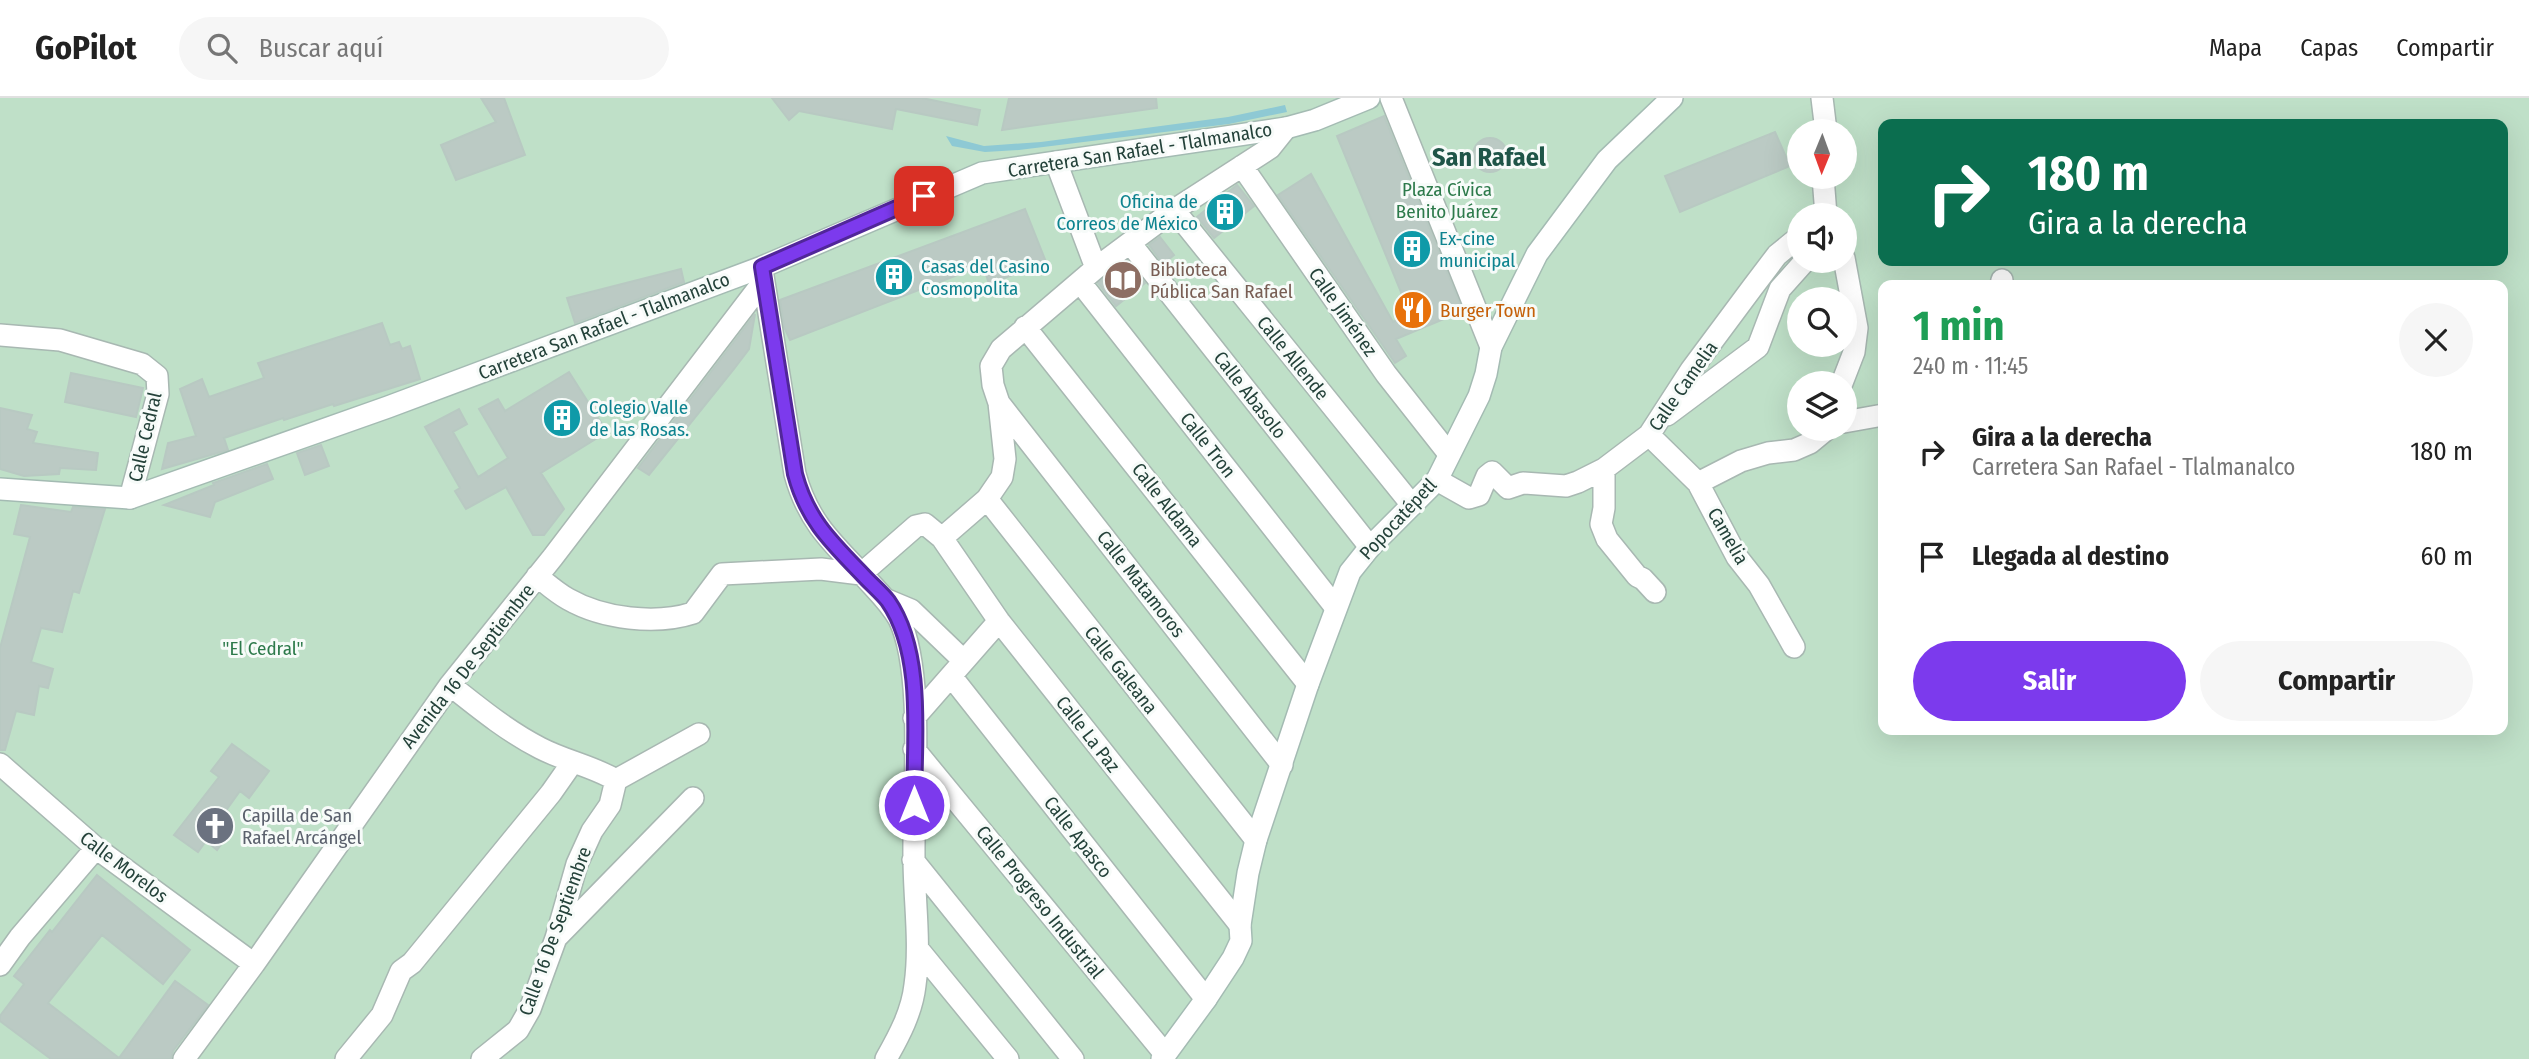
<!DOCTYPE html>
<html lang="es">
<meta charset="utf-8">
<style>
:root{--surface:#fff;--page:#f6f6f6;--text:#222;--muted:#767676;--line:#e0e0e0;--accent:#7c3aed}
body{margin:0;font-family:"Fira Sans Condensed",sans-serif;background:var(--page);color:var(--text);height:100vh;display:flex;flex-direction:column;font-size:26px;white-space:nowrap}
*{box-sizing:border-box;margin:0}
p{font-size:23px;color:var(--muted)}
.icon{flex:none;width:38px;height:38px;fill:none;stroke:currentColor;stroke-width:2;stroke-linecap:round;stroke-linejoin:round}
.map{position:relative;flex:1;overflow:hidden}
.drawer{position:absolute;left:1878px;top:182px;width:630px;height:455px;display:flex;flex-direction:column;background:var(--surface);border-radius:14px;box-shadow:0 7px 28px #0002}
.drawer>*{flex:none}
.top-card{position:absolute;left:1878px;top:21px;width:630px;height:147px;border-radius:14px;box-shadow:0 7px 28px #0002;background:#0b6e4f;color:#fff;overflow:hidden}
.needle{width:46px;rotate:181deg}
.tools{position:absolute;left:1787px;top:21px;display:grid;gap:14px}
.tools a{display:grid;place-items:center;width:70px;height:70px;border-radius:50%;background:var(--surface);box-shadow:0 7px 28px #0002;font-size:35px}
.pin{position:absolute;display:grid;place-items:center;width:60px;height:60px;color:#fff;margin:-30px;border-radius:14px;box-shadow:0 4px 10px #0006}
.me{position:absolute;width:77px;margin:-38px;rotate:0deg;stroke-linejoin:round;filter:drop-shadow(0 0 5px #0008)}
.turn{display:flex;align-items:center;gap:24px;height:147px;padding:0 35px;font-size:32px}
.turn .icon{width:91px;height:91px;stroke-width:2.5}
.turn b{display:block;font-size:49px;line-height:60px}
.round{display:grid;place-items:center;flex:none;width:74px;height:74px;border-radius:37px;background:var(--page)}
.overview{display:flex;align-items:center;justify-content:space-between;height:119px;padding:0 35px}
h1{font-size:42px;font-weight:700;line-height:52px;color:#1e9e55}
.primary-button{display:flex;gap:14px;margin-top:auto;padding:14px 35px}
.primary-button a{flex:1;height:80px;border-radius:42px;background:var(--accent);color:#fff;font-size:28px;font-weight:700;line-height:80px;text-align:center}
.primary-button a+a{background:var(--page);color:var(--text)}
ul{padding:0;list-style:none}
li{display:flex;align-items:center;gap:21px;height:105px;padding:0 35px}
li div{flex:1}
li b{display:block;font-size:26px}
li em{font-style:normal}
header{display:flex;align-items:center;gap:42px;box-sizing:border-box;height:98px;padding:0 35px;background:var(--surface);border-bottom:2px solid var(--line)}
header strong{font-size:33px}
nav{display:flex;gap:38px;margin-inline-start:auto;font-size:24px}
.search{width:490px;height:63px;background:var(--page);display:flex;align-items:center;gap:18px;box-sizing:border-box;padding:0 24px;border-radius:38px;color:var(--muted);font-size:26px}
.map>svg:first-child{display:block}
.green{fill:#bfe0c8;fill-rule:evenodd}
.water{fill:#8ec9d4}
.building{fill:#bbcac4;stroke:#b8c9c2;stroke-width:2}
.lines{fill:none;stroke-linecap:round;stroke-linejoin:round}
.street-casing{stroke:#a8b8b2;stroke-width:24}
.secondary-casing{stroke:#a4bbb3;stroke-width:24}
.street{stroke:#fff;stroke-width:21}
.secondary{stroke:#fff;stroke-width:21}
.route-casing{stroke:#51269a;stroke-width:18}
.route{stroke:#7c3aed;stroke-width:12}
.labels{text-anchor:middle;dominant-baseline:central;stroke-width:6;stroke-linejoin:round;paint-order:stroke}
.street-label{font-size:19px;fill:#24423a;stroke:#f7fbf9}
.park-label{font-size:19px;fill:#2d7a4b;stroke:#f7fbf9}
.culture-label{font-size:19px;fill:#0d838f;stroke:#f7fbf9;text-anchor:start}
.education-label{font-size:19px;fill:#785e54;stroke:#f7fbf9;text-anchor:start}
.food-label{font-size:19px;fill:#c56008;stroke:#f7fbf9;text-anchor:start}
.worship-label{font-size:19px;fill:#5b616d;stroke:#f7fbf9;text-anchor:start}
.district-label{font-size:26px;font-weight:bold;fill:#1f5548;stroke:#f7fbf9}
</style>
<header>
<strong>GoPilot</strong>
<div class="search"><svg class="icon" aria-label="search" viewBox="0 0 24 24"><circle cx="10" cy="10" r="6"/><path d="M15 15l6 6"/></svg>Buscar aquí</div>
<nav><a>Mapa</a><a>Capas</a><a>Compartir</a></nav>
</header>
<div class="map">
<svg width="2529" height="961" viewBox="0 0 2529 961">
<rect width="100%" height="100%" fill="#e6efeb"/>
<!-- green -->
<path class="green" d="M0,0H2529V961H0ZM1883,26H2502V163H1883ZM1799,33H1844V79H1799ZM1799,117H1844V163H1799ZM1883,187H2502V632H1883ZM1799,201H1844V247H1799ZM1799,285H1844V331H1799Z"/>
<!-- water -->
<path class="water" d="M1285,7L1287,14L1229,26L1019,52L985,54L952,48L946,38L984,48L1041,44L1228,19Z"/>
<!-- building -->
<path class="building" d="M481,0H504L525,57L456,82L441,47L496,24Z
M772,0H922L980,12L977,27L896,11L892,31L799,13L789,22Z
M1009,0H1156L1157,10L1002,32Z
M1384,18L1463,213L1396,241L1406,258L1395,265L1278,97L1311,76L1393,224L1410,216L1337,38Z
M1775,34L1790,68L1680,114L1665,78Z
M1473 57a17 17 0 1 1 34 0a17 17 0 1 1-34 0Z
M1237,87L1254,108L1214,140L1197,119Z
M1025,111L1046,164L989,186L983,167L790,242L784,229L780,202Z
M1160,139L1174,157L1163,166L1149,147Z
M1127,163L1145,185L1116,208L1098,185Z
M681,171L684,184L575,225L567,200Z
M755,216L749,251L734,271L649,377L638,370Z
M382,225L390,247L399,244L402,251L410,248L420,281L334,308L333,306L284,322L283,320L224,340L228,352L162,371L168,345L196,338L180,291L202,281L209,299L264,280L258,265Z
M569,274L607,334L541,375L564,411L544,437H533L506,389L466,411L455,393L460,390L425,329L459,311L467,326L453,334L478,379L508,360L479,311L498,301L505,313Z
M71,275L143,290L136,319L65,304Z
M0,310L32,317L27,331L37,334L33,345L98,355L96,372L60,370L59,376L24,378L0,371Z
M321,347L329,368L305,377L297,355Z
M267,366L273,381L215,404L210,419L164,407L214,387L213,385Z
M21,407L71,414L73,409L105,411L79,495L73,493L62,534L41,530L31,564L53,571L48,590L39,588L34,617L16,613L5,652H0V550L30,439L14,436Z
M232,646L269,673L249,700L240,693L215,728L228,737L217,752L206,743L198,754L174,737L219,679L211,673Z
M97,777L190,852L163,886L102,837L48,905L119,960L175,883L208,907L173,953L171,961H51L0,923V918L24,886L14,878L50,832L52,834Z"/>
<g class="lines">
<!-- street casing -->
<g class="street-casing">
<path id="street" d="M1391,0L1491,249
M1822,0L1826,33
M1056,64L1096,170
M1242,68L1386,276L1449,356
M1823,79L1826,117
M1174,112L1412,407
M1130,145L1370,449
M763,178L795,376C807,421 830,443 862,476C875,491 889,503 899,521C925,574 913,698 914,759C914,802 921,845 915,887C912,914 899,938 886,961
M1080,184L1336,510
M2001,187L2002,182
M1025,229L1308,586
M0,237L60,242L142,266L157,278L158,296L130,400
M1842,285L1854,254L1857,230L1844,160
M999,305L1282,667
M1667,317L1758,249L1780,191L1805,163
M1844,324L1883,317
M1649,337L1698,385L1737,459L1759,487L1794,549
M1604,371V410L1601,426L1607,441L1637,478L1643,481L1655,494
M1437,382L1469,400L1479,397L1487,378L1492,374L1508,390L1523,385L1566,388L1578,384L1604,371L1649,337L1691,272L1752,190L1777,157L1799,139
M1698,385L1741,363L1768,355L1794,352L1810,345L1827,331
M987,401L1256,742
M942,440L987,401L1002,379L1005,361L999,305L993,287L991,268L1001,251L1096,170L1174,112L1270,50L1286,30
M537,478C547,486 557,495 568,501C603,521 656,527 693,515L722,476L821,471L861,476L916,428L925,426L942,440L999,523L1240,827
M887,502L911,512L963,562
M951,578L1206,901
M450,587C479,610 507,633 540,650C565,663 592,668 616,682
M914,620L999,523
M914,651L1165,956
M0,666L96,750L254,866
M616,682L699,636
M913,762L1073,961
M557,839L693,700
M918,851L1008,961
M0,867L20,839L96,750
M184,961L254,866L450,587L553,459L763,184
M346,961L382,917L401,873L412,865L551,695L572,665
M482,961L518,932L530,911L556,840L577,766L592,733L610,707L616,682"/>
</g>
<!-- secondary casing -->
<g class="secondary-casing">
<path id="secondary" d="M0,391L130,400L388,309L762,169L982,75L1286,30L1315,22L1369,0
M1162,961L1206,901L1233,860L1241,843L1240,827L1248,775L1256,742L1308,586L1350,474L1370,449L1437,382L1479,298L1486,276L1491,249L1537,156L1607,62L1672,0"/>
</g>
<!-- street -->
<use href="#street" class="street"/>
<!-- secondary -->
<use href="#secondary" class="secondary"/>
</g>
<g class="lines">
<!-- route casing -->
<g class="route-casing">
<path id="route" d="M914,707C914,644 925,556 888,503C881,494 870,485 862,476C830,443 807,421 795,376L762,169L924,98"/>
</g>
<!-- route -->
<use href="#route" class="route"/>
</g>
<!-- icons -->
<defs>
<g id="building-disc" transform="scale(2.0125)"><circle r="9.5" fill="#0f9aa8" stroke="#f7fbf9"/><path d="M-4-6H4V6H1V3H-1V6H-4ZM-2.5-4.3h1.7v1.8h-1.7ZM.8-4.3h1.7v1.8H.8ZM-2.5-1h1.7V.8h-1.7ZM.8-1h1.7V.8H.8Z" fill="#fff"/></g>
<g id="library-disc" transform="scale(2.0125)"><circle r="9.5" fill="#8d6e63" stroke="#f7fbf9"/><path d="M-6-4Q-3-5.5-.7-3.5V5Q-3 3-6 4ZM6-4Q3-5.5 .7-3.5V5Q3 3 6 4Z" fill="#fff"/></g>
<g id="restaurant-disc" transform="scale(2.0125)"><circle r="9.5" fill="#e8710a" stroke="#f7fbf9"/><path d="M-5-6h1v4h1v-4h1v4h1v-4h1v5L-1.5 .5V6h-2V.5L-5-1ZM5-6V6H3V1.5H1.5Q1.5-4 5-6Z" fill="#fff"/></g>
<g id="church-disc" transform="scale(2.0125)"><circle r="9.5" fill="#6b7280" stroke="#f7fbf9"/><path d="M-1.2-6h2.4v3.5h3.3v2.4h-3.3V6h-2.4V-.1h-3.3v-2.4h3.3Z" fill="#fff"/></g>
</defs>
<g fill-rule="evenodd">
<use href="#building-disc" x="1225" y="114"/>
<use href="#building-disc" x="1412" y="151"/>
<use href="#building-disc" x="894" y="179"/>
<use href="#library-disc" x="1123" y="182"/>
<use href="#restaurant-disc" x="1413" y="212"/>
<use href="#building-disc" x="562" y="320"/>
<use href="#church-disc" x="215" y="728"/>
</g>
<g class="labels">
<!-- street labels -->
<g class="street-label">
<text transform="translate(1140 52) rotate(-9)">Carretera San Rafael - Tlalmanalco</text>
<text transform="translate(1343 214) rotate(55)">Calle Jiménez</text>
<text transform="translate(604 228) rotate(-21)">Carretera San Rafael - Tlalmanalco</text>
<text transform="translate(1293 260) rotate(51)">Calle Allende</text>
<text transform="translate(1683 288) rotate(-55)">Calle Camelia</text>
<text transform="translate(1250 297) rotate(52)">Calle Abasolo</text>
<text transform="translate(145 339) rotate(-77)">Calle Cedral</text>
<text transform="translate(1208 347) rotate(52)">Calle Tron</text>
<text transform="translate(1167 407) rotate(52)">Calle Aldama</text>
<text transform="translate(1398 421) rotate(-47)">Popocatépetl</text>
<text transform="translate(1728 438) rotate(60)">Camelia</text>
<text transform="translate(1141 486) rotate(52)">Calle Matamoros</text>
<text transform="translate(468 568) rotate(-52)">Avenida 16 De Septiembre</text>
<text transform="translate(1121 572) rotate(52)">Calle Galeana</text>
<text transform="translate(1088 636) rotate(52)">Calle La Paz</text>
<text transform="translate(1078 739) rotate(52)">Calle Apasco</text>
<text transform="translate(124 769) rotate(37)">Calle Morelos</text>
<text transform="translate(1040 804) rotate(51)">Calle Progreso Industrial</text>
<text transform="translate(555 833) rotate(-70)">Calle 16 De Septiembre</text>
</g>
<!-- park labels -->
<g class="park-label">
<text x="1447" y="91">Plaza Cívica<tspan x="1447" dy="22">Benito Juárez</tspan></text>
<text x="263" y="550">"El Cedral"</text>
</g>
<!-- culture labels -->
<g class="culture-label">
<text x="1198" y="103" text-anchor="end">Oficina de<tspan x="1198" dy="22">Correos de México</tspan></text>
<text x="1439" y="140">Ex-cine<tspan x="1439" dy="22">municipal</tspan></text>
<text x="921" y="168">Casas del Casino<tspan x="921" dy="22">Cosmopolita</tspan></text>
<text x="589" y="309">Colegio Valle<tspan x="589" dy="22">de las Rosas.</tspan></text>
</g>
<!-- education labels -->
<g class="education-label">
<text x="1150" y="171">Biblioteca<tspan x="1150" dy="22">Pública San Rafael</tspan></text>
</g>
<!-- food labels -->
<g class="food-label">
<text x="1440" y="212">Burger Town</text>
</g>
<!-- worship labels -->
<g class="worship-label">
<text x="242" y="717">Capilla de San<tspan x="242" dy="22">Rafael Arcángel</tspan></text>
</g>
<!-- district labels -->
<g class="district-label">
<text x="1489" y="59">San Rafael</text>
</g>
</g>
</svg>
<div class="tools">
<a><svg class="needle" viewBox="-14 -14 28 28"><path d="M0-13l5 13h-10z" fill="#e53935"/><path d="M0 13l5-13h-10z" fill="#767676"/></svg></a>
<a><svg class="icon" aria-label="sound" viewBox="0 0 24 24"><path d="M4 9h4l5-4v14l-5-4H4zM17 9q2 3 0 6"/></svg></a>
<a><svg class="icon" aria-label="search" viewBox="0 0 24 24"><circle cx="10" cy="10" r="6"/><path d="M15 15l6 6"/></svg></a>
<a><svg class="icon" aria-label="layers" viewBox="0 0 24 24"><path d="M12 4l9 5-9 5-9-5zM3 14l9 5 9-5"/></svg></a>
</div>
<div class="pin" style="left:924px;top:98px;background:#d93025"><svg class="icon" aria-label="arrive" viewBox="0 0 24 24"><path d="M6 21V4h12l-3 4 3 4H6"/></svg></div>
<svg class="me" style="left:914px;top:707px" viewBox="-20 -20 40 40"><circle r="17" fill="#7c3aed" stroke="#fff" stroke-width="3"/><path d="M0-11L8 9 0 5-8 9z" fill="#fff"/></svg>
<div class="top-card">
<div class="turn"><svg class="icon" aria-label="right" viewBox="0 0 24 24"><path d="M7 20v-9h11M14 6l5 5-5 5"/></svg><div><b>180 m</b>Gira a la derecha</div></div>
</div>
<section class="drawer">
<div class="overview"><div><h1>1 min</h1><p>240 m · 11:45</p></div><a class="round"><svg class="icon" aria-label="close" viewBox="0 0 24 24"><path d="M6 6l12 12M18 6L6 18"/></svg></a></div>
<ul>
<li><svg class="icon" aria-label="right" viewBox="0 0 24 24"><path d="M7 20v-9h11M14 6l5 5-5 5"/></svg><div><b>Gira a la derecha</b><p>Carretera San Rafael - Tlalmanalco</p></div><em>180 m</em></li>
<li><svg class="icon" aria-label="arrive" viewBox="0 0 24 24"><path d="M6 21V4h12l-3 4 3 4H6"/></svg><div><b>Llegada al destino</b></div><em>60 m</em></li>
</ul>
<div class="primary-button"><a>Salir</a><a>Compartir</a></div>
</section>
</div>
